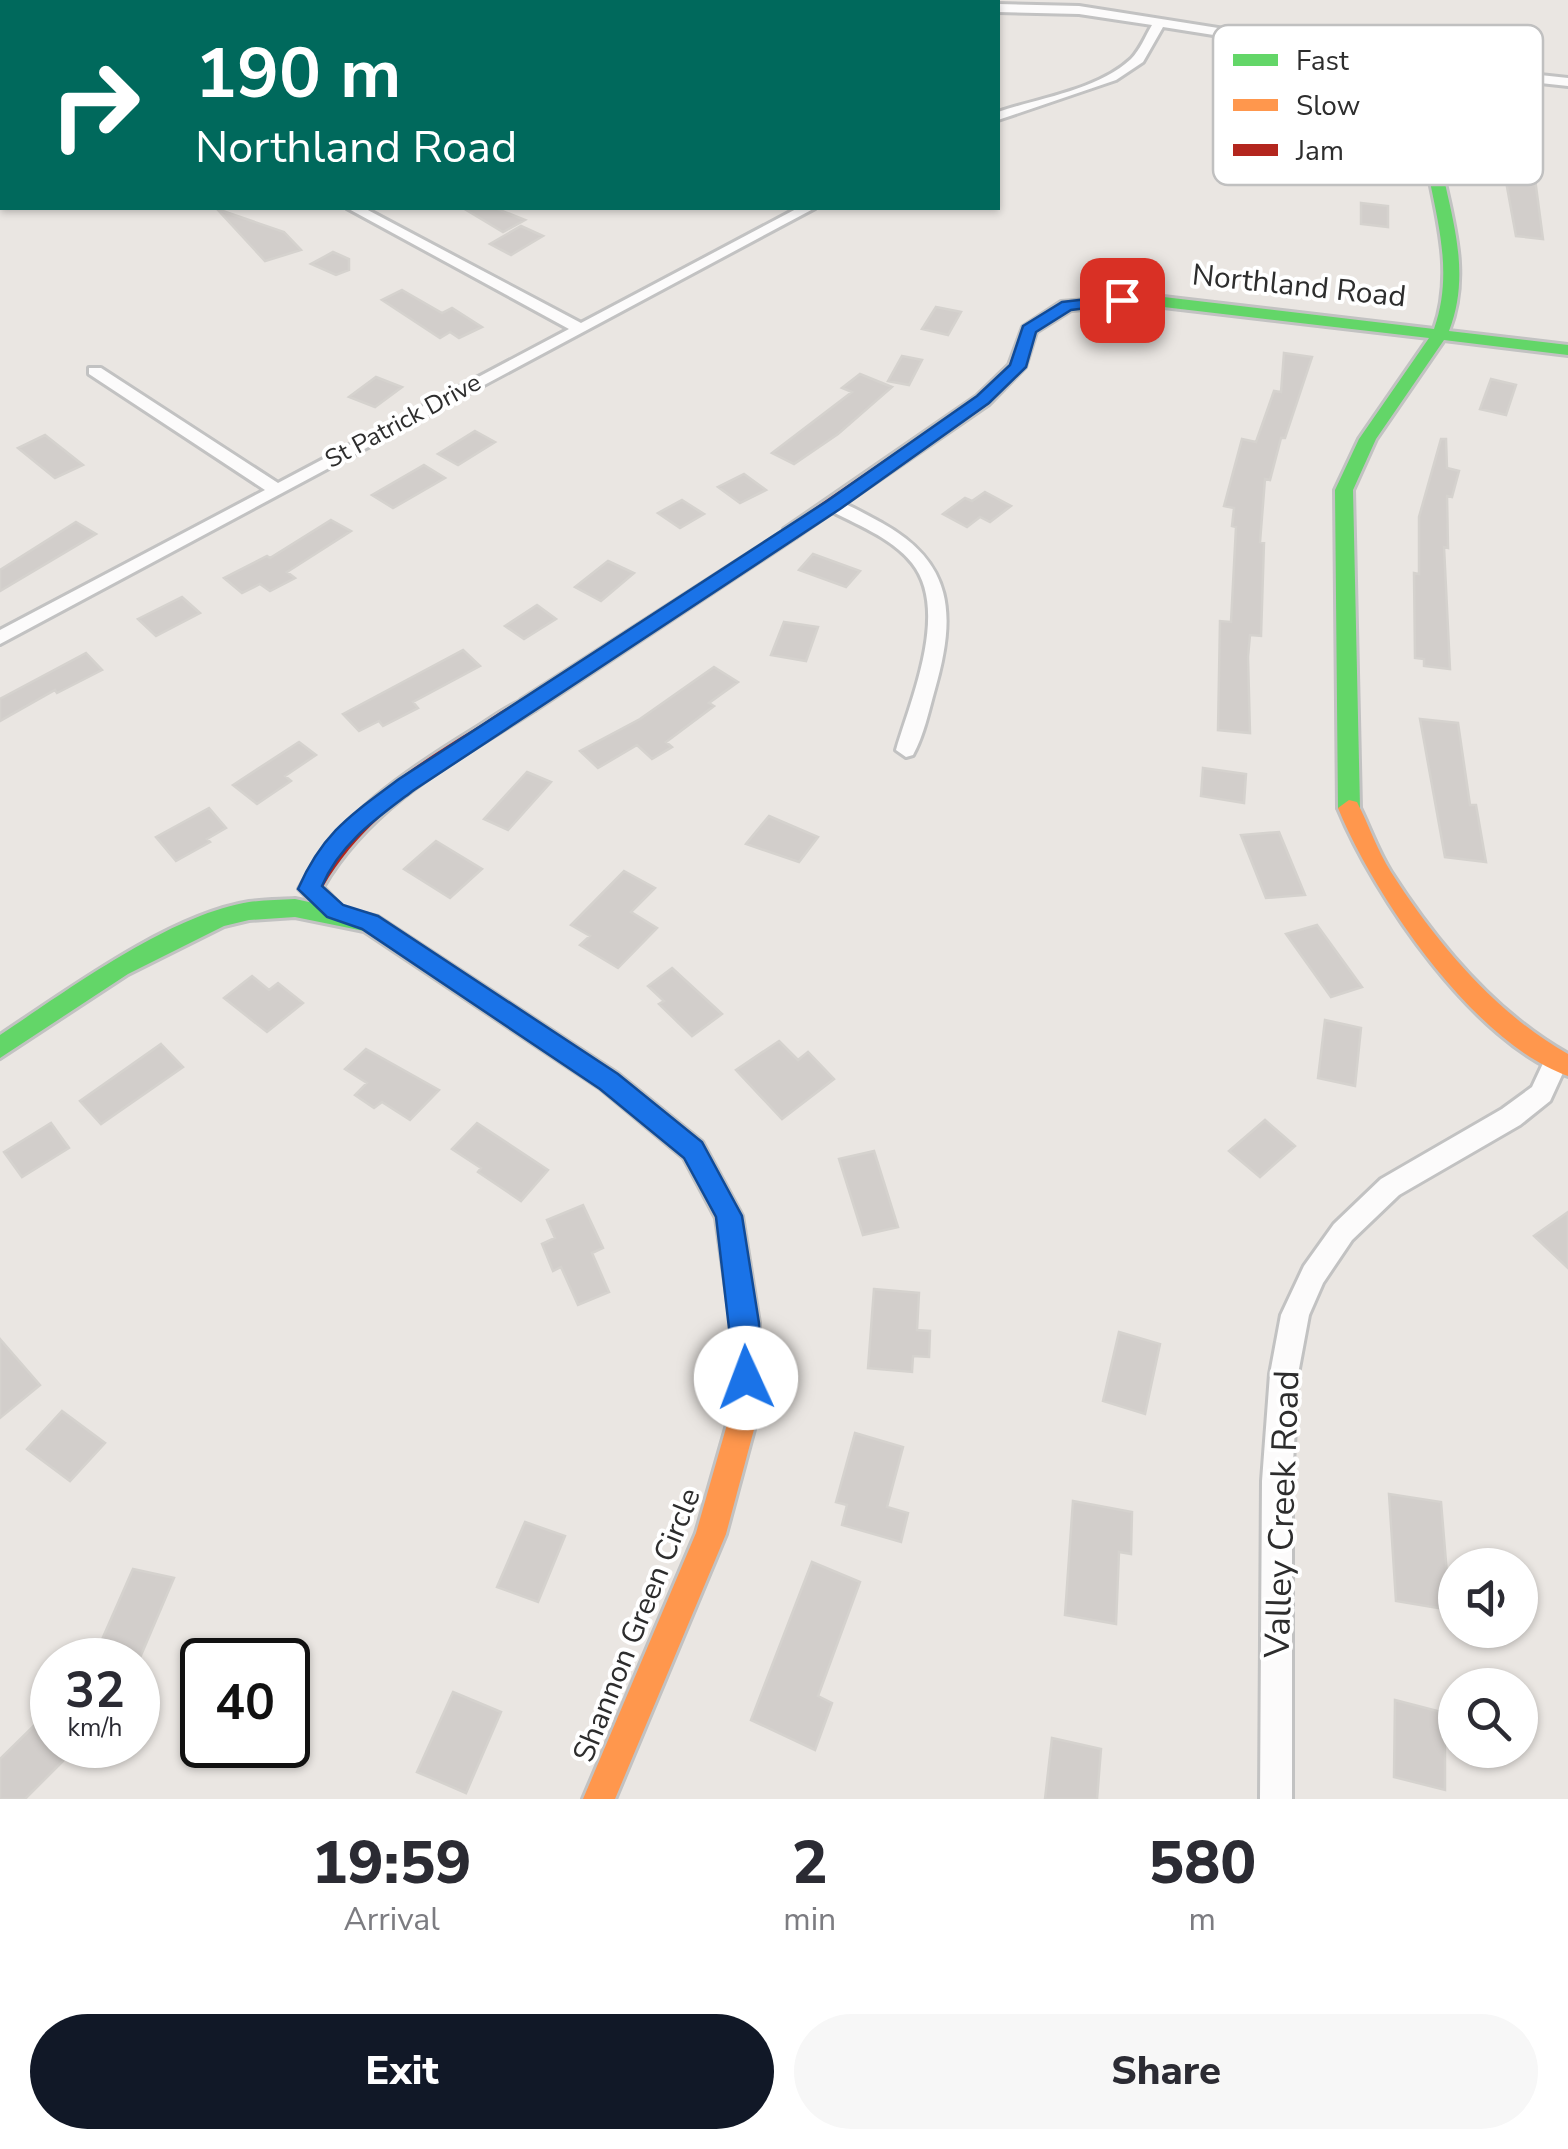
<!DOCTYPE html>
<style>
:root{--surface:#fff;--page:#f7f7f7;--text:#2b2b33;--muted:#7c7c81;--accent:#111827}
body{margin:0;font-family:"Nunito Sans",sans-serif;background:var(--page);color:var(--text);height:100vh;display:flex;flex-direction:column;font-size:38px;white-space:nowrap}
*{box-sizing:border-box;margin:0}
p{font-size:32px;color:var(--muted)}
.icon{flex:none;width:55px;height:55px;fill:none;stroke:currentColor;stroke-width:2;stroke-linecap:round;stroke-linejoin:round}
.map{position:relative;height:1799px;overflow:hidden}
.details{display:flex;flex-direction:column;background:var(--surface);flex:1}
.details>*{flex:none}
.top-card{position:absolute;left:0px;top:0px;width:1000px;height:210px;box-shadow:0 2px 8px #0004;background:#00695c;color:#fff;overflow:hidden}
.tools{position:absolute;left:1438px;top:1548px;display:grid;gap:20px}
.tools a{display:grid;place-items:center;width:100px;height:100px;border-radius:50%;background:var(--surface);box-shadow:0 2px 8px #0004;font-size:50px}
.speed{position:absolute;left:30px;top:1638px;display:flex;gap:20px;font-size:50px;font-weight:700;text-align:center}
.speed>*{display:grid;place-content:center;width:130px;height:130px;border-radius:50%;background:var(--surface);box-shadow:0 2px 8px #0004;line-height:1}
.speed small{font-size:25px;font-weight:400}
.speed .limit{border:5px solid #111;border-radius:15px;background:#fff;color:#111}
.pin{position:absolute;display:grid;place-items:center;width:85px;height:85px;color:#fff;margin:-42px;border-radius:20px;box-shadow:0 5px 15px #0006}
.me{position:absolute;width:110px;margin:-55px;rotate:358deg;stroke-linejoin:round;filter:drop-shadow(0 0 8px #0008)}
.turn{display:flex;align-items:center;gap:35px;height:210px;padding:0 30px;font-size:45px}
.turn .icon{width:130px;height:130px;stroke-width:2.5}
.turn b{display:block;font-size:70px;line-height:85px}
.eta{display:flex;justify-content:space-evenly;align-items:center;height:170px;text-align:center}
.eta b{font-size:60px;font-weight:800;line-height:70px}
.button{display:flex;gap:20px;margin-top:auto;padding:20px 30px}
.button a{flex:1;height:115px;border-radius:60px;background:var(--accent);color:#fff;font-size:40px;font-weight:800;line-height:115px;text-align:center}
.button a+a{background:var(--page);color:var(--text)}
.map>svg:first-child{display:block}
.building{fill:#d2cecb;stroke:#d5d2ce;stroke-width:2.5}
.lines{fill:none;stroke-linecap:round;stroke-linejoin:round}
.street-casing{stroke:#c2c2c2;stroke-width:6}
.fast-casing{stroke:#c2c2c2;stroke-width:6}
.slow-casing{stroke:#c2c2c2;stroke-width:6}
.jam-casing{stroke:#c2c2c2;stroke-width:6}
.street{fill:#fcfbfb;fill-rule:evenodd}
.fast{fill:#63d668;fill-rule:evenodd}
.slow{fill:#ff974d;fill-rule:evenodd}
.jam{fill:#b3261e;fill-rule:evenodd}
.route{fill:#1a73e8;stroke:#114b97;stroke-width:2.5}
.labels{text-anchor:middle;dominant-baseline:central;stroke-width:8;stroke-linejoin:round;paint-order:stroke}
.far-street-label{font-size:25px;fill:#2d2d2d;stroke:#fff}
.street-label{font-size:30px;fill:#2d2d2d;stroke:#fff}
.near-street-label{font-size:35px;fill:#2d2d2d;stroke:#fff}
.key{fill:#fff;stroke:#c0c0c0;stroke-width:2.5}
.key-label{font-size:28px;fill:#2d2d2d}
</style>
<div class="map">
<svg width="1568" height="1799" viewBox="0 0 1568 1799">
<rect width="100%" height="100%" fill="#eae6e2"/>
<!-- building -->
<path class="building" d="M1505,176L1535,179L1543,239L1516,236Z
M1361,203L1388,206V227L1361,224Z
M463,208H495L525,220L503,232Z
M217,209L284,232L301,250L265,261Z
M521,226L543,236L511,255L490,244Z
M333,252L349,259V270L336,275L311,264Z
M402,290L442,313L452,308L482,327L459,338L450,332L440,338L382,300Z
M936,307L961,312L948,335L922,329Z
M1284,353L1312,357L1285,438H1281L1270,480L1265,479L1260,542L1264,543L1261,636L1250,635L1248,657L1250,733L1218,730L1220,621L1231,622L1236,527L1232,526L1234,508L1224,506L1242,439L1256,442L1274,391L1281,392Z
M902,356L922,360L909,385L888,381Z
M860,374L892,387L838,434L794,464L772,453L852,392L842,388Z
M376,377L402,387L375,407L349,397Z
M1491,379L1516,385L1506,415L1480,409Z
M475,431L495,442L458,465L438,454Z
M45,435L83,465L55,478L18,448Z
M1441,439H1446L1447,468L1459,471L1452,497L1447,496L1448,548L1444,547L1450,669L1424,666V659L1415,658L1414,573L1419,574V517Z
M424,465L445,478L393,508L372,495Z
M744,474L766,490L740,503L718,487Z
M985,492L1011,506L990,522L980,517L967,527L943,514L965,498L972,501Z
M682,500L704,514L680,528L658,513Z
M331,520L351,531L287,572L295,578L270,591L260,584L242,593L224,578L267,556L270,558Z
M76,522L96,534L0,591V570Z
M813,554L860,571L846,587L799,570Z
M608,561L634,573L601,601L575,587Z
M182,597L200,613L156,636L138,619Z
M537,605L556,619L524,639L505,626Z
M784,622L818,627L806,661L771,655Z
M463,650L480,666L413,702L418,708L383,726L379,721L359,731L343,714Z
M86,653L102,670L57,693L55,690L0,721V699Z
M714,667L738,682L709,703L714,706L666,742L672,747L652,759L637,745L598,768L580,751L640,719Z
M1420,719L1458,723L1470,805H1476L1486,862L1445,857Z
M299,742L316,755L285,776L291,781L257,804L233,785Z
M1203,768L1246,774L1244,803L1201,796Z
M527,772L551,782L508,830L484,819Z
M209,808L226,828L207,839L210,842L176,861L156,837Z
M769,816L818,837L799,862L746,844Z
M1279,832L1305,895L1266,898L1241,835Z
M436,841L482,869L450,898L404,869Z
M624,871L655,888L631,912L657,928L618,968L580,945L590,936L571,925Z
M1317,925L1362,987L1331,997L1286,934Z
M672,968L722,1014L692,1036L659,1004L664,1001L648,986Z
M252,976L269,990L278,983L303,1003L267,1032L224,998Z
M1325,1020L1361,1028L1355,1086L1318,1078Z
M779,1041L798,1060L808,1052L834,1079L782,1119L736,1070Z
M161,1044L183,1067L101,1124L80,1101Z
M366,1049L439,1090L410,1120L382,1102L374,1108L355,1095L367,1083L345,1069Z
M1265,1120L1295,1146L1260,1177L1229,1151Z
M51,1123L69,1148L22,1177L4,1152Z
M477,1123L548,1170L521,1201L478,1172L481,1168L452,1149Z
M874,1151L898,1227L863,1235L839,1159Z
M583,1205L603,1248L592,1253L609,1292L578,1305L561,1267L553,1271L542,1244L555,1238L547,1220Z
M1568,1212V1268L1534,1236Z
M874,1289L919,1293L917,1330L930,1331L929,1357L913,1356L912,1372L868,1368Z
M1119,1332L1160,1344L1145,1414L1103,1401Z
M0,1339L40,1385L0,1418Z
M62,1411L105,1443L70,1481L27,1449Z
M855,1433L903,1447L887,1507L908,1513L901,1542L842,1525L847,1505L836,1502Z
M1389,1494L1441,1502L1450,1610L1396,1601Z
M1073,1501L1132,1512L1131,1554L1119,1552L1116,1624L1065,1615Z
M525,1522L565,1536L538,1602L497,1587Z
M812,1562L860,1582L818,1696L832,1703L815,1750L751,1720Z
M133,1569L174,1578L139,1660H93Z
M453,1692L501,1712L466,1793L417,1772Z
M1395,1700L1445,1713V1790L1394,1777Z
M52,1708V1745H79L25,1799H0V1759Z
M1052,1738L1101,1749L1097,1799H1045Z"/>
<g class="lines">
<!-- street casing -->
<g class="street-casing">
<path id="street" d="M753,0H774L775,2H755Z
M998,4L1079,6L1458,66L1568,78V86L1458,74L1163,27L1143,62L1116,80L998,120V112C1039,98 1098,90 1131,59C1140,50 1145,37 1152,25L1079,14L998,12Z
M1332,157L1438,163L1445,167L1438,171L1327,164V158Z
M347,208H364L581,323L798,208H815L0,644V630L265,490L89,374V368H101L278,483L569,329Z
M833,500C850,504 866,515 882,523C954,563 956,615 935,689C929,710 924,735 913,755L906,757L896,750C911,699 950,610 912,563C891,537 855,524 827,509L824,505Z
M1555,1054L1564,1057L1567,1064L1550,1101L1520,1125L1399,1195L1352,1240L1323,1283L1309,1315L1298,1374L1292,1481V1799H1260L1262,1481L1270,1374L1281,1315L1304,1266L1334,1224L1381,1179L1502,1109L1532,1087L1546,1057Z"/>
</g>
<!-- fast casing -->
<g class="fast-casing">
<path id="fast" d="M1429,63L1440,66C1438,82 1434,97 1434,113C1437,188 1478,256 1449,331L1568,345V355L1444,340L1376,439L1353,490L1360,808L1349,816L1338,808L1335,490L1359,439L1429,338L1155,306L1128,307L1120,302L1128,297L1155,296L1434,329C1467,237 1399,150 1429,63Z
M295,899L378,917L618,1074L702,1142L742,1216L759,1323L760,1407L756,1417L746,1421L736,1417L732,1407L731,1323L716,1218L684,1158L600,1088L364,931L295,917L249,920L224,926L128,974L0,1058V1035C68,990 169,915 249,902C264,900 280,900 295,899Z"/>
</g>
<!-- slow casing -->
<g class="slow-casing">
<path id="slow" d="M790,527L799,533L796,537L535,710H521L518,705L521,700Z
M1349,800L1357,802C1369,825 1377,850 1391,872C1436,942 1495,1013 1568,1054V1076C1475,1044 1374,896 1338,808Z
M746,1393L756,1397L760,1407L726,1534L615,1799H583L696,1533L732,1407L736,1397Z"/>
</g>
<!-- jam casing -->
<g class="jam-casing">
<path id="jam" d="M1128,297L1136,302L1134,305L1071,310L1036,332L1025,367L989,404L796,537H784V529L977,396L1009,365L1023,327L1061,302Z
M528,698L535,700L538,705L535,710C457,760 371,804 323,887L346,911L343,917H327L299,889C339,815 404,772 474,729C491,719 509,704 528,698Z"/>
</g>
<!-- street -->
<use href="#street" class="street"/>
<!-- fast -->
<use href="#fast" class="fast"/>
<!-- slow -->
<use href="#slow" class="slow"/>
<!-- jam -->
<use href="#jam" class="jam"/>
</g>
<!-- route -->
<path class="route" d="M1122,295L1128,296V303L1071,310L1036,332L1026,367L989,403L840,509L414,790C377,818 340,843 322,886L343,905L378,916L618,1074L702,1142L742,1216L759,1323L761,1378L757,1388L746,1391L736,1388L716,1217L684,1158L600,1089L362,929L327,917L298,889C323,832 351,815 399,779L827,501L977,396L1010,365L1023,326L1062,302Z"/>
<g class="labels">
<!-- far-street labels -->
<g class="far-street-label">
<text transform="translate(403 421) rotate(-28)">St Patrick Drive</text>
</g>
<!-- street labels -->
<g class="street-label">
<text transform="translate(1299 286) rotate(6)">Northland Road</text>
<text transform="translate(637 1625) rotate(-68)">Shannon Green Circle</text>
</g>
<!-- near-street labels -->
<g class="near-street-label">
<text transform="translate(1282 1514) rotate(-88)">Valley Creek Road</text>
</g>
</g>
<!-- legend -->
<rect x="1213" y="25" width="330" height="160" rx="15" class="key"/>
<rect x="1233" y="54" width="45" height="12" fill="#63d668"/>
<rect x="1233" y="99" width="45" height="12" fill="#ff974d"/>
<rect x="1233" y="144" width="45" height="12" fill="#b3261e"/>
<g class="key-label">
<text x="1296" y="70">Fast</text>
<text x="1296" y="115">Slow</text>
<text x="1296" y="160">Jam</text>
</g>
</svg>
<div class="tools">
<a><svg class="icon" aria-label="sound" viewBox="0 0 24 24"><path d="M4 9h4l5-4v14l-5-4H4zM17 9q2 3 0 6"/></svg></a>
<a><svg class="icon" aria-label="search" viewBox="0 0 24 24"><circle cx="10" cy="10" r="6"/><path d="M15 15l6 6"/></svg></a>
</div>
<div class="speed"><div>32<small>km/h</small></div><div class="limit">40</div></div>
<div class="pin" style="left:1122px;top:300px;background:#d93025"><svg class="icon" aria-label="arrive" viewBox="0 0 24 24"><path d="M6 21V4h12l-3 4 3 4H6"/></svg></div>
<svg class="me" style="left:746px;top:1378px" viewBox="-20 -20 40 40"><circle r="19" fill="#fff"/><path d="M0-13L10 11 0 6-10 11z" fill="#1a73e8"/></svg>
<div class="top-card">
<div class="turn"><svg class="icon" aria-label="right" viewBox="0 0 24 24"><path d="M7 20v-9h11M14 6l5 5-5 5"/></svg><div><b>190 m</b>Northland Road</div></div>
</div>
</div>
<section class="details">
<div class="eta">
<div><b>19:59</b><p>Arrival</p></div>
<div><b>2</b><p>min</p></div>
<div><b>580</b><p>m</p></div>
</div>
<div class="button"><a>Exit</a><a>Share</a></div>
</section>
